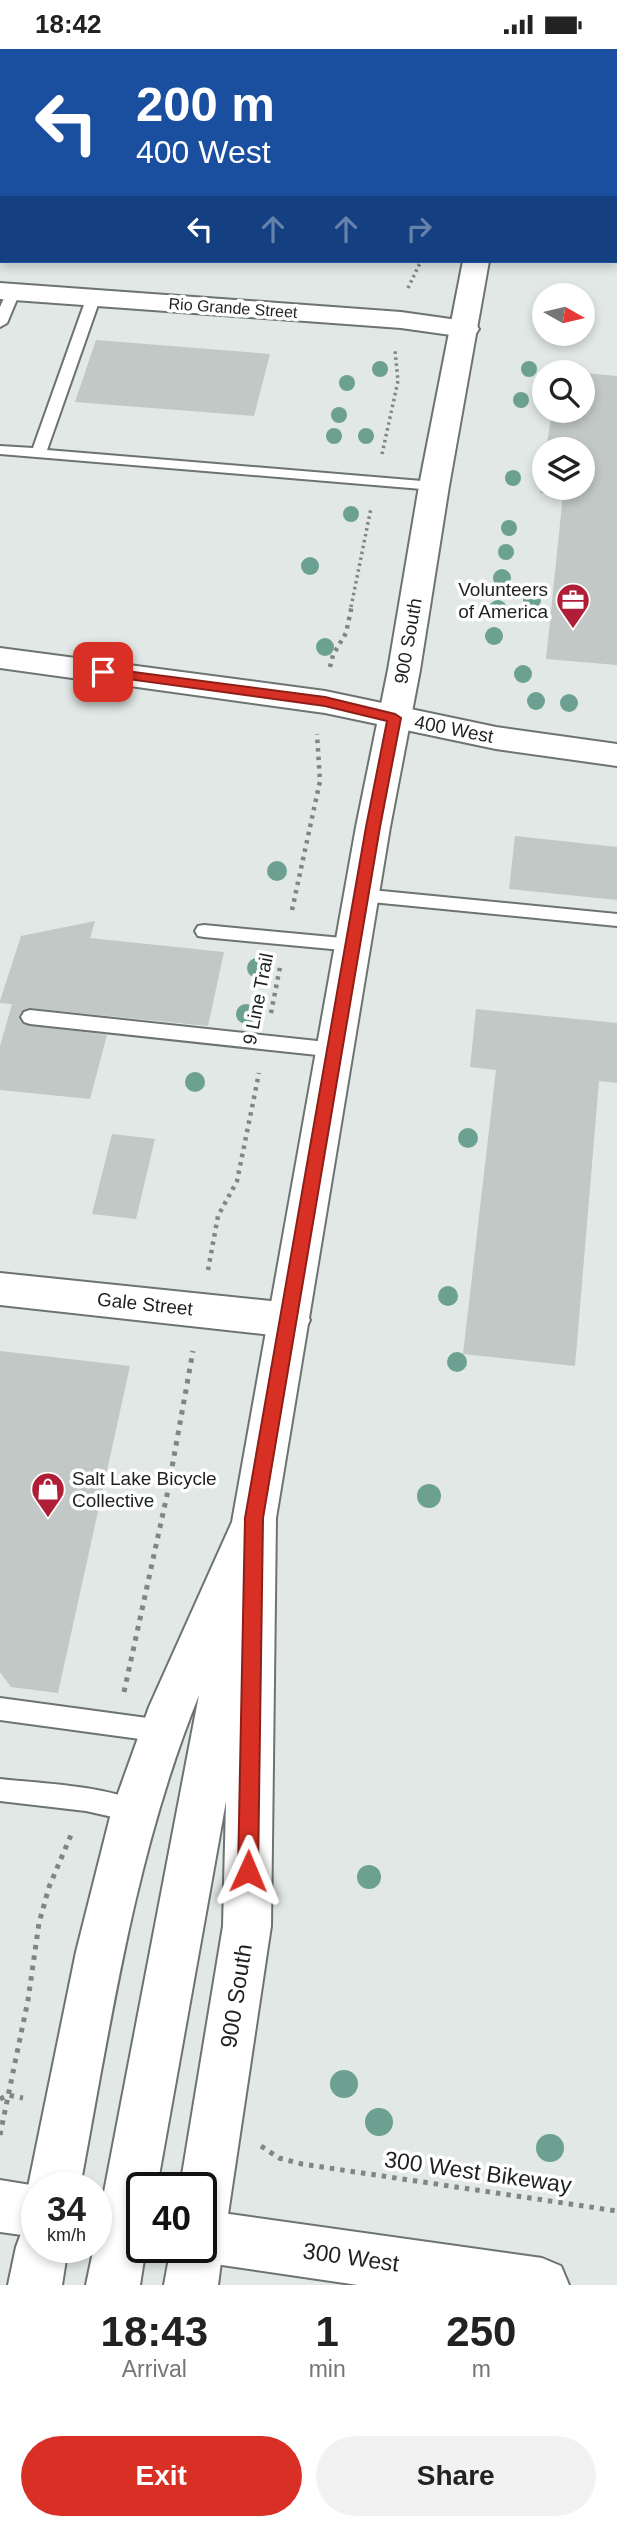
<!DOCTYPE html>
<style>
:root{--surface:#fff;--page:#f2f2f2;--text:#222;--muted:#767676;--accent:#d93025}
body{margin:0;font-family:Helvetica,sans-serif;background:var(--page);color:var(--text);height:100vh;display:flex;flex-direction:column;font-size:26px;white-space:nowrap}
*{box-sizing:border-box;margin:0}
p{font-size:23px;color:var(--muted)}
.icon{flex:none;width:38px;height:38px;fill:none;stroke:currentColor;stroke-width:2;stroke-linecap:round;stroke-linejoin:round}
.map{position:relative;height:2236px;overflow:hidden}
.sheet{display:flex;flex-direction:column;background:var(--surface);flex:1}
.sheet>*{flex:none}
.guide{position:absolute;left:0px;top:0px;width:618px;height:214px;box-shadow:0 4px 10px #0003;background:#1a4fa0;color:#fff;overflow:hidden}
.needle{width:46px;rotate:98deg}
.fabs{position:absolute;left:532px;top:234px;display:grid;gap:14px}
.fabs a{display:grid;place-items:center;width:63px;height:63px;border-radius:50%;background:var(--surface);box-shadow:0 4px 10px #0003;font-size:35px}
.speed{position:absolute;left:21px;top:2123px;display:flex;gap:14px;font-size:35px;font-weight:700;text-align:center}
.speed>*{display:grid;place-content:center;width:91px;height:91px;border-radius:50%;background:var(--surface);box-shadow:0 4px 10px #0003;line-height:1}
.speed small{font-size:18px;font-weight:400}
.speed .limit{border:4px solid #111;border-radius:10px;background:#fff;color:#111}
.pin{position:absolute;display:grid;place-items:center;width:60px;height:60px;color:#fff;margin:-30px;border-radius:14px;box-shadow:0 4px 10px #0006}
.me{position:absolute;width:77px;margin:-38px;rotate:1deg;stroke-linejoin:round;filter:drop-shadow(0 0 5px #0008)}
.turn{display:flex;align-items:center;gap:24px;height:147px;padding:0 21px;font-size:32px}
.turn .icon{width:91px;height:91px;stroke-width:2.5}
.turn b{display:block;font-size:49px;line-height:60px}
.lanes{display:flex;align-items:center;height:66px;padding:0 21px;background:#0003;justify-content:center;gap:35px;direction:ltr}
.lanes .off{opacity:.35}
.eta{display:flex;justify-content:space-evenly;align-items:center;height:119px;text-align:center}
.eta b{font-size:42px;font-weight:800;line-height:49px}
.primary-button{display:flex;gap:14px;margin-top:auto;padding:14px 21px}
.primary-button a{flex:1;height:80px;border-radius:42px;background:var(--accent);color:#fff;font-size:28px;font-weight:800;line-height:80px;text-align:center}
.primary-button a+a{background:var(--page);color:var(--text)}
.status{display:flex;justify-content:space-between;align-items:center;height:49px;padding:0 35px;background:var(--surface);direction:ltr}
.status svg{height:19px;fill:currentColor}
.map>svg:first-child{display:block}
.building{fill:#c1c8c5}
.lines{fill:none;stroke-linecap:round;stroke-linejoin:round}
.service-casing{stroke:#6c7370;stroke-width:4}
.minor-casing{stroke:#6c7370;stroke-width:4}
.tertiary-casing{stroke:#6c7370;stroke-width:4}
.secondary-casing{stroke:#6c7370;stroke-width:4}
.path-far2{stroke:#818684;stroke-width:3.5;stroke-dasharray:2.5 3.5;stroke-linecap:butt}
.path-far1{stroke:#818684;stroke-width:4.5;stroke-dasharray:3.5 5;stroke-linecap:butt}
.path{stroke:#818684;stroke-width:5;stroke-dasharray:4.5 6;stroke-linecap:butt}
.service{fill:#fff;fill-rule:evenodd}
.minor{fill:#fff;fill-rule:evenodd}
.tertiary{fill:#fff;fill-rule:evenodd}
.secondary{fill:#fff;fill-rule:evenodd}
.tree{fill:#6ca192}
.route{fill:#d93025;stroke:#8d1f18;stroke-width:2}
.labels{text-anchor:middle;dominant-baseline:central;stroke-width:7;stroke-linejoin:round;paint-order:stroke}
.far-street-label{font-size:16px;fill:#1e2120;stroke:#fff}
.poi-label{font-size:19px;fill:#1e2120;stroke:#fff;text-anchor:end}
.street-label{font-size:19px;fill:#1e2120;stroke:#fff}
.near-street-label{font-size:23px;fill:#1e2120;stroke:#fff}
</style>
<div class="status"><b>18:42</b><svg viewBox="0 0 49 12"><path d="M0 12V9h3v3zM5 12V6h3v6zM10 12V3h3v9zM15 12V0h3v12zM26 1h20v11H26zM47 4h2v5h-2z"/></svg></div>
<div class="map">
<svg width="617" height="2236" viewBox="0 0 617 2236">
<rect width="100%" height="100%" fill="#e1e8e5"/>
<!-- building -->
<path class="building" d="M96,291L270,305L254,367L75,353Z
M583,324L617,327V616L546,610L563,446L540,444L544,415V439H583V401H546L552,362H583Z
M515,787L617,798V851L509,840Z
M95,872L90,889L224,903L208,977L29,959L23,961L19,967L23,975L107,986L90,1050L0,1041V997L12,955L0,954V952L21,887Z
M476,960L617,974V1034L599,1032L575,1317L463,1305L496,1021L470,1018Z
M112,1085L155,1090L136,1170L92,1165Z
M0,1302L130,1317L58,1644L11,1638L0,1623Z"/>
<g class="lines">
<!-- service casing -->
<g class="service-casing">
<path id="service" d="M13,239L20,243L7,274L0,278V258L8,240Z
M93,246L100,250L47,401L434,433L441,437L434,441L0,405V397L33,399L86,250Z
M361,840L617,865V877L361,852L355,850L352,846L355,842Z
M204,876L353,890L359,891L362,896L359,901L353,902L204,888L198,887L195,882L198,877Z
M30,961L336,994L343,996L345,1001L343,1006L336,1008L30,975L24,973L21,968L24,963Z
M0,1649L162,1671L170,1674L173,1682L170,1690L162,1693L0,1671Z
M0,1730C47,1735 99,1736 143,1754L147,1762L143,1770L135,1773L86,1762L0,1752Z"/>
</g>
<!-- minor casing -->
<g class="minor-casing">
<path id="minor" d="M547,0H599L600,2H548Z
M607,0H617V11L616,2H606Z
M0,234L401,263L465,272L475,274L479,280L475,286L465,288L401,279L0,250Z
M0,599L325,642L496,678L617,695V717L496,700L325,664L0,619Z
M0,1224L290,1254L304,1259L310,1271L304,1283L290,1288L0,1256Z"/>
</g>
<!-- tertiary casing -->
<g class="tertiary-casing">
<path id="tertiary" d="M501,0H525L500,2Z
M463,212H489L449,437L420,621L390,778L276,1469L271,1877L227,2172L220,2190L223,2198L218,2236H164L171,2198H201V2138H180L223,1877L226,1752L157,2138H142V2198H146L140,2236H86L94,2198H96V2185L199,1646C135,1803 111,1972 80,2138H37V2157L28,2138L76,1903L111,1764L149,1658L232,1473L356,778L388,621L419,437Z
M37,2174V2198H68L62,2236H8L16,2198L23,2179Z"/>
</g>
<!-- secondary casing -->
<g class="secondary-casing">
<path id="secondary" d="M0,2131L43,2138H37V2188L0,2183Z
M96,2145L142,2152V2198H157L142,2204L96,2197Z
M201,2161L542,2209L561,2217L569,2236H358L201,2213L182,2206L179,2198H201Z"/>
</g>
<!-- path-far2 -->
<path class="path-far2" d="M408,239L421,212
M382,405L398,332L395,301
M351,558L371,459"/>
<!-- path-far1 -->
<path class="path-far1" d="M330,618L333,606L346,584L352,556
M292,861L320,732L317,685
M271,964L280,918
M208,1221L218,1167L237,1132L259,1024"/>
<!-- path -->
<path class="path" d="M124,1643L167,1446L193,1302
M0,2050L8,2046L23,2049
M0,2086L28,1951L39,1874L49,1838L71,1786
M261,2097L279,2109L302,2115L617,2162"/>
<!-- service -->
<use href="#service" class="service"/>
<!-- minor -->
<use href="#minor" class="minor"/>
<!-- tertiary -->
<use href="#tertiary" class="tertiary"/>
<!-- secondary -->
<use href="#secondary" class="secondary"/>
</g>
<!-- trees -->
<g class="tree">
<circle cx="380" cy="320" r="8"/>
<circle cx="529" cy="320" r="8"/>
<circle cx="347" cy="334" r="8"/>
<circle cx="521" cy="351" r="8"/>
<circle cx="339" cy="366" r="8"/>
<circle cx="334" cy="387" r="8"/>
<circle cx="366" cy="387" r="8"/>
<circle cx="513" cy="429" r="8"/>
<circle cx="351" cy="465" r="8"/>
<circle cx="509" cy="479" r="8"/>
<circle cx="506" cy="503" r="8"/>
<circle cx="310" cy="517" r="9"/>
<circle cx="502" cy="529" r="9"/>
<circle cx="532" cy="551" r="9"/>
<circle cx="498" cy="560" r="9"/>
<circle cx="494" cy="587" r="9"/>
<circle cx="325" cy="598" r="9"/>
<circle cx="523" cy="625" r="9"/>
<circle cx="536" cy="652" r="9"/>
<circle cx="569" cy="654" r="9"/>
<circle cx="277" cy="822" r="10"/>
<circle cx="257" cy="919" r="10"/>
<circle cx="246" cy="965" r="10"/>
<circle cx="195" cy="1033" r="10"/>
<circle cx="468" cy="1089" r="10"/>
<circle cx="448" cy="1247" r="10"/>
<circle cx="457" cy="1313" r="10"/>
<circle cx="429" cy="1447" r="12"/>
<circle cx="369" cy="1828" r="12"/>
<circle cx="344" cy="2035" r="14"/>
<circle cx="379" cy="2073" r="14"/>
<circle cx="550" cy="2099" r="14"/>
</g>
<!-- route -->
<path class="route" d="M103,619L325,648L395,665L401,669L380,778L263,1469L258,1822L255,1829L248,1832L241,1829L238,1822L245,1469L366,778L387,672L325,657L98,626V620Z"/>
<!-- icons -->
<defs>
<g id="office-pin" transform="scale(1.75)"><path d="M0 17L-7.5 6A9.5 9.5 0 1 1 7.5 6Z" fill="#b01d36" stroke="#fff"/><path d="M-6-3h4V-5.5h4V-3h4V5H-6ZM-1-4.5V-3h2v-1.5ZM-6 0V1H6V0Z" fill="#fff"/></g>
<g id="shop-pin" transform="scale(1.75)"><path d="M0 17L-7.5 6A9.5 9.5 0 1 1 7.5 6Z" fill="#b01d36" stroke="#fff"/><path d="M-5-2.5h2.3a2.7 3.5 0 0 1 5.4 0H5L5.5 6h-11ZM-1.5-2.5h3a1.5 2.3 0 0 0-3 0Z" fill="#fff"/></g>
</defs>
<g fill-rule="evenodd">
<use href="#office-pin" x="573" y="551"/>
<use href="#shop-pin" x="48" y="1440"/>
</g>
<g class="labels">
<!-- far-street labels -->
<g class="far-street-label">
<text transform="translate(233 259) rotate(4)">Rio Grande Street</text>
</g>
<!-- poi labels -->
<g class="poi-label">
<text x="548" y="540">Volunteers<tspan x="548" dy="22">of America</tspan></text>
<text x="72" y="1429" text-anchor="start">Salt Lake Bicycle<tspan x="72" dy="22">Collective</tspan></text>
</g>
<!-- street labels -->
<g class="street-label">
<text transform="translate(408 592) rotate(-80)">900 South</text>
<text transform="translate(454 680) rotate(11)">400 West</text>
<text transform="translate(258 950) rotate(-79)">9 Line Trail</text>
<text transform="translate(145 1255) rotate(6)">Gale Street</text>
</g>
<!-- near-street labels -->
<g class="near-street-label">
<text transform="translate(236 1947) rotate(-81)">900 South</text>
<text transform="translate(478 2123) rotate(8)">300 West Bikeway</text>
<text transform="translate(351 2208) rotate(8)">300 West</text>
</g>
</g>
</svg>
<div class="fabs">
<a><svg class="needle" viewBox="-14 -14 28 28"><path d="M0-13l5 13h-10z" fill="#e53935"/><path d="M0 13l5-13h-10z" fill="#767676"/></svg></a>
<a><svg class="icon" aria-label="search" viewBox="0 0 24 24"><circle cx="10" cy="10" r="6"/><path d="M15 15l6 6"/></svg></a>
<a><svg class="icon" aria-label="layers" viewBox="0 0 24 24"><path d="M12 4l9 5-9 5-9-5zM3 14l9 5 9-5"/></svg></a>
</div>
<div class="speed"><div>34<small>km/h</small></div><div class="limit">40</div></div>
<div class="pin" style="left:103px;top:623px;background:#d93025"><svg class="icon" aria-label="arrive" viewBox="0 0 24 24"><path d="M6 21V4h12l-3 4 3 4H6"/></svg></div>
<svg class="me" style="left:248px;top:1822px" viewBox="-20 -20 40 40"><path d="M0-17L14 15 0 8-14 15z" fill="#d93025" stroke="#fff" stroke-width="4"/></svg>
<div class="guide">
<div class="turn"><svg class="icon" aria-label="left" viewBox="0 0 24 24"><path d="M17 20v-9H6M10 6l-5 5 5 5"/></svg><div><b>200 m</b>400 West</div></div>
<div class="lanes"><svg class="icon" aria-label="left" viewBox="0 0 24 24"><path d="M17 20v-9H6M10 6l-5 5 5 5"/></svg><svg class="icon off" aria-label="ahead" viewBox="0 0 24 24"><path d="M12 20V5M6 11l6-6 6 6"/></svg><svg class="icon off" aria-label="ahead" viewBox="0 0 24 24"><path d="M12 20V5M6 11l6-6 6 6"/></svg><svg class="icon off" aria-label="right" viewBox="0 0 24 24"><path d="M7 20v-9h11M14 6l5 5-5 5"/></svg></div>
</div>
</div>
<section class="sheet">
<div class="eta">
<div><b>18:43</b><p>Arrival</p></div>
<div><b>1</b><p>min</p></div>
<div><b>250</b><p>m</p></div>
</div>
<div class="primary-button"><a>Exit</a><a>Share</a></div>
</section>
